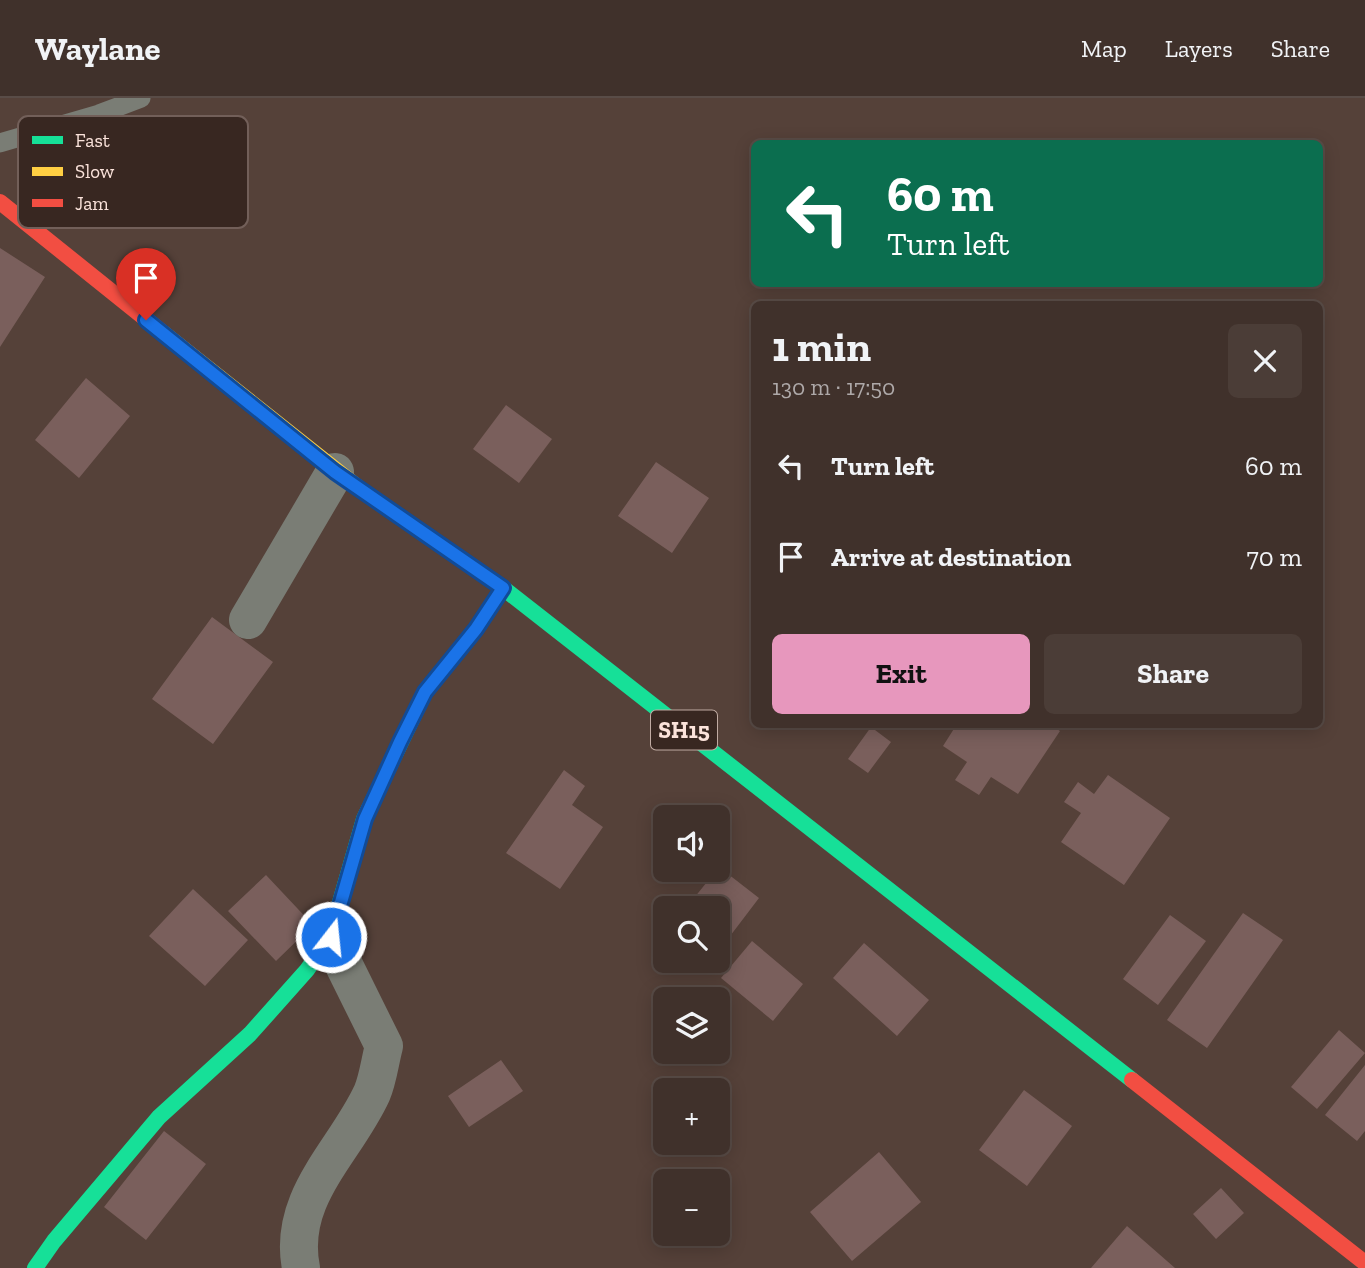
<!DOCTYPE html>
<meta charset="utf-8">
<style>
:root{--surface:#40312b;--page:#4b3d37;--text:#f1f3f6;--muted:#aea9a9;--line:#594c47;--accent:#e797bd}
body{margin:0;font-family:"Zilla Slab",serif;background:var(--page);color:var(--text);height:100vh;display:flex;flex-direction:column;font-size:26px;white-space:nowrap}
*{box-sizing:border-box;margin:0}
p{font-size:23px;color:var(--muted)}
.icon{flex:none;width:38px;height:38px;fill:none;stroke:currentColor;stroke-width:2;stroke-linecap:round;stroke-linejoin:round}
.map{position:relative;flex:1;overflow:hidden}
.side{position:absolute;left:751px;top:203px;width:572px;height:427px;display:flex;flex-direction:column;background:var(--surface);border-radius:10px;box-shadow:0 4px 18px #0003,0 0 0 2px var(--line)}
.side>*{flex:none}
.banner{position:absolute;left:751px;top:42px;width:572px;height:147px;border-radius:10px;box-shadow:0 4px 18px #0003,0 0 0 2px var(--line);background:#0b6e4f;color:#fff;overflow:hidden}
.controls{position:absolute;left:653px;top:707px;display:grid;gap:14px}
.controls a{display:grid;place-items:center;width:77px;height:77px;border-radius:10px;background:var(--surface);box-shadow:0 4px 18px #0003,0 0 0 2px var(--line);font-size:35px}
.pin{position:absolute;display:grid;place-items:center;width:60px;height:60px;color:#fff;margin:-72px -30px;border-radius:50% 50% 50% 0;rotate:-45deg;box-shadow:0 0 7px #0007}
.pin .icon{rotate:45deg}
.me{position:absolute;width:77px;margin:-38px;rotate:16deg;stroke-linejoin:round;filter:drop-shadow(0 0 5px #0008)}
.turn{display:flex;align-items:center;gap:24px;height:147px;padding:0 21px;font-size:32px}
.turn .icon{width:91px;height:91px;stroke-width:2.5}
.turn b{display:block;font-size:49px;line-height:60px}
.round{display:grid;place-items:center;flex:none;width:74px;height:74px;border-radius:10px;background:var(--page)}
.summary{display:flex;align-items:center;justify-content:space-between;height:119px;padding:0 21px}
h1{font-size:42px;font-weight:800;line-height:52px}
.action{display:flex;gap:14px;margin-top:auto;padding:14px 21px}
.action a{flex:1;height:80px;border-radius:10px;background:var(--accent);color:#111;font-size:28px;font-weight:800;line-height:80px;text-align:center}
.action a+a{background:var(--page);color:var(--text)}
ul{padding:0;list-style:none}
li{display:flex;align-items:center;gap:21px;height:91px;padding:0 21px}
li div{flex:1}
li b{display:block;font-size:26px}
li em{font-style:normal}
header{display:flex;align-items:center;gap:42px;box-sizing:border-box;height:98px;padding:0 35px;background:var(--surface);border-bottom:2px solid var(--line)}
header strong{font-size:33px}
nav{display:flex;gap:38px;margin-inline-start:auto;font-size:24px}
.map>svg:first-child{display:block}
.building{fill:#7a5f5c}
.lines{fill:none;stroke-linecap:round;stroke-linejoin:round}
.lane{stroke:#7a7d75;stroke-width:19}
.street{stroke:#7a7d75;stroke-width:38}
.fast{stroke:#16e098;stroke-width:16}
.slow{stroke:#ffcf43;stroke-width:16}
.jam{stroke:#f24e42;stroke-width:16}
.route-casing{stroke:#114b97;stroke-width:18}
.route{stroke:#1a73e8;stroke-width:12}
.labels{text-anchor:middle;dominant-baseline:central;stroke-width:7;stroke-linejoin:round;paint-order:stroke}
.shield{fill:#382721;stroke:#c0aba3;stroke-width:2}
.shield-label{font-size:23px;font-weight:bold;fill:#fbe3db}
.key{fill:#382721;stroke:#725f59;stroke-width:2}
.key-label{font-size:19px;fill:#fbe3db}
</style>
<header>
<strong>Waylane</strong>
<nav><a>Map</a><a>Layers</a><a>Share</a></nav>
</header>
<div class="map">
<svg width="1365" height="1170" viewBox="0 0 1365 1170">
<rect width="100%" height="100%" fill="#554139"/>
<!-- building -->
<path class="building" d="M0,150L45,179L0,249Z
M86,280L130,318L79,380L35,342Z
M506,307L552,341L519,385L473,351Z
M656,364L709,400L672,455L618,418Z
M212,519L273,564L213,646L152,601Z
M957,626H1050L1060,633L1018,696L991,679L979,697L955,682L967,664L943,648Z
M871,629L891,644L868,675L848,661Z
M564,672L585,688L572,707L603,729L560,791L506,755Z
M1108,677L1170,720L1124,787L1061,744L1081,715L1064,704L1078,684L1094,696Z
M719,769L759,800L721,850L718,847V810H686Z
M266,777L313,827L276,863L228,813Z
M193,791L248,842L205,888L149,838Z
M1243,815L1283,842L1207,950L1167,922Z
M1170,817L1206,843L1158,907L1123,881Z
M752,843L803,886L773,923L721,880Z
M864,845L929,902L897,938L833,880Z
M1339,932L1365,955L1317,1011L1291,989Z
M501,962L523,993L469,1029L448,998Z
M1365,967V1033L1357,1043L1325,1017Z
M1024,992L1072,1028L1027,1088L979,1052Z
M164,1033L206,1066L146,1142L104,1109Z
M879,1054L921,1104L852,1163L810,1114Z
M1221,1090L1244,1115L1216,1141L1193,1116Z
M1127,1128L1175,1170H1091Z"/>
<g class="lines">
<!-- lane -->
<path class="lane" d="M0,45L99,16L141,0"/>
<!-- street -->
<path class="street" d="M248,522L335,374
M301,1170C287,1099 345,1054 372,995C378,981 380,963 384,948L330,839"/>
<!-- fast -->
<path class="fast" d="M360,391L503,490L1132,982
M35,1170L54,1143L159,1019L250,936L307,872L330,839L364,721L425,594L476,531L503,490"/>
<!-- slow -->
<path class="slow" d="M162,234L360,391"/>
<!-- jam -->
<path class="jam" d="M0,104L162,234
M1132,982L1365,1165"/>
</g>
<g class="lines">
<!-- route casing -->
<g class="route-casing">
<path id="route" d="M146,222L335,374L503,490L476,531L425,594L400,644L365,721L331,839"/>
</g>
<!-- route -->
<use href="#route" class="route"/>
</g>
<g class="labels">
<!-- shield labels -->
<rect class="shield" x="651" y="612.5" width="66" height="39" rx="5"/>
<g class="shield-label">
<text x="684" y="632">SH15</text>
</g>
</g>
<!-- legend -->
<rect x="18" y="18" width="230" height="112" rx="10" class="key"/>
<rect x="32" y="38" width="31" height="8" fill="#16e098"/>
<rect x="32" y="69" width="31" height="9" fill="#ffcf43"/>
<rect x="32" y="101" width="31" height="8" fill="#f24e42"/>
<g class="key-label">
<text x="75" y="49">Fast</text>
<text x="75" y="80">Slow</text>
<text x="75" y="112">Jam</text>
</g>
</svg>
<div class="controls">
<a><svg class="icon" aria-label="sound" viewBox="0 0 24 24"><path d="M4 9h4l5-4v14l-5-4H4zM17 9q2 3 0 6"/></svg></a>
<a><svg class="icon" aria-label="search" viewBox="0 0 24 24"><circle cx="10" cy="10" r="6"/><path d="M15 15l6 6"/></svg></a>
<a><svg class="icon" aria-label="layers" viewBox="0 0 24 24"><path d="M12 4l9 5-9 5-9-5zM3 14l9 5 9-5"/></svg></a>
<a>+</a>
<a>−</a>
</div>
<div class="pin" style="left:146px;top:222px;background:#d93025"><svg class="icon" aria-label="arrive" viewBox="0 0 24 24"><path d="M6 21V4h12l-3 4 3 4H6"/></svg></div>
<svg class="me" style="left:331px;top:839px" viewBox="-20 -20 40 40"><circle r="17" fill="#1a73e8" stroke="#fff" stroke-width="3"/><path d="M0-11L8 9 0 5-8 9z" fill="#fff"/></svg>
<div class="banner">
<div class="turn"><svg class="icon" aria-label="left" viewBox="0 0 24 24"><path d="M17 20v-9H6M10 6l-5 5 5 5"/></svg><div><b>60 m</b>Turn left</div></div>
</div>
<section class="side">
<div class="summary"><div><h1>1 min</h1><p>130 m · 17:50</p></div><a class="round"><svg class="icon" aria-label="close" viewBox="0 0 24 24"><path d="M6 6l12 12M18 6L6 18"/></svg></a></div>
<ul>
<li><svg class="icon" aria-label="left" viewBox="0 0 24 24"><path d="M17 20v-9H6M10 6l-5 5 5 5"/></svg><div><b>Turn left</b></div><em>60 m</em></li>
<li><svg class="icon" aria-label="arrive" viewBox="0 0 24 24"><path d="M6 21V4h12l-3 4 3 4H6"/></svg><div><b>Arrive at destination</b></div><em>70 m</em></li>
</ul>
<div class="action"><a>Exit</a><a>Share</a></div>
</section>
</div>
